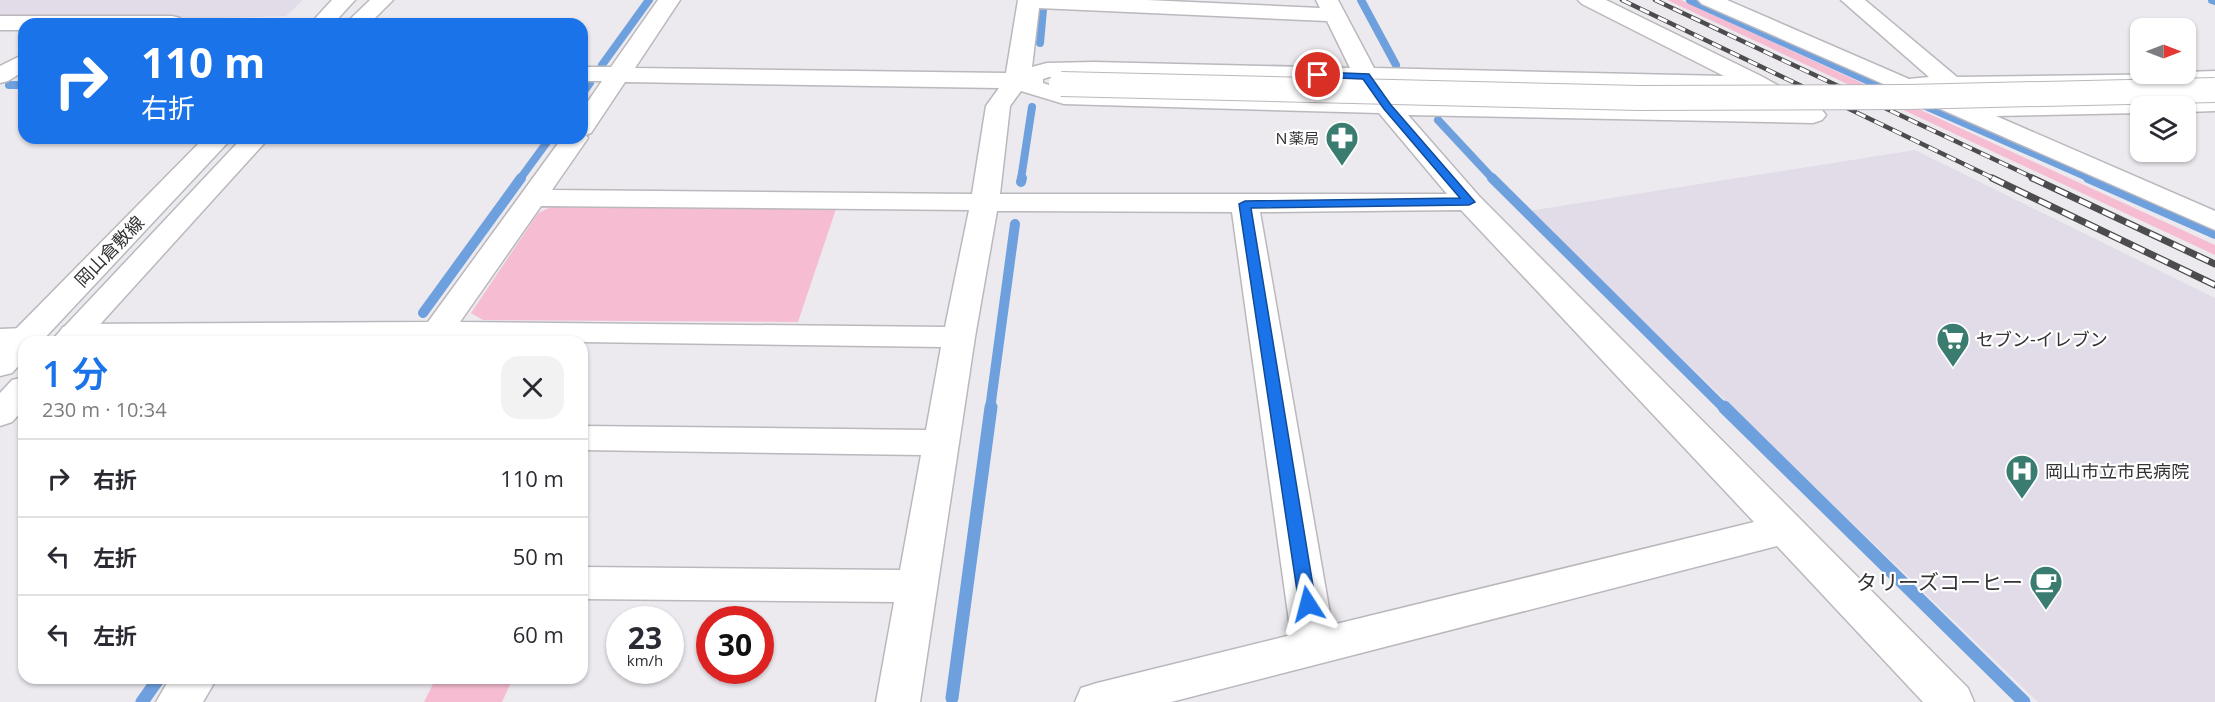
<!DOCTYPE html>
<html lang="ja">
<meta charset="utf-8">
<style>
:root{--surface:#fff;--page:#f2f2f3;--text:#2b2b33;--muted:#7c7c81;--line:#e1e1e2;--accent:#1a73e8}
body{margin:0;font-family:"Open Sans","Noto Sans JP",sans-serif;background:var(--page);color:var(--text);height:100vh;display:flex;flex-direction:column;font-size:22px;white-space:nowrap}
*{box-sizing:border-box;margin:0}
p{font-size:20px;color:var(--muted)}
.icon{flex:none;width:33px;height:33px;fill:none;stroke:currentColor;stroke-width:2;stroke-linecap:round;stroke-linejoin:round}
.map{position:relative;flex:1;overflow:hidden}
.drawer{position:absolute;left:18px;top:336px;width:570px;height:348px;display:flex;flex-direction:column;background:var(--surface);border-radius:18px;box-shadow:0 2px 4px #0004}
.drawer>*{flex:none}
.guide{position:absolute;left:18px;top:18px;width:570px;height:126px;border-radius:18px;box-shadow:0 2px 4px #0004;background:#1a73e8;color:#fff;overflow:hidden}
.needle{width:39px;rotate:90deg}
.buttons{position:absolute;left:2130px;top:18px;display:grid;gap:12px}
.buttons a{display:grid;place-items:center;width:66px;height:66px;border-radius:12px;background:var(--surface);box-shadow:0 2px 4px #0004;font-size:30px}
.speed{position:absolute;left:606px;top:606px;display:flex;gap:12px;font-size:30px;font-weight:700;text-align:center}
.speed>*{display:grid;place-content:center;width:78px;height:78px;border-radius:50%;background:var(--surface);box-shadow:0 2px 4px #0004;line-height:1}
.speed small{font-size:15px;font-weight:400}
.speed .limit{border:9px solid #d22;background:#fff;color:#111}
.pin{position:absolute;display:grid;place-items:center;width:51px;height:51px;color:#fff;margin:-26px;border:3px solid #fff;border-radius:50%;box-shadow:0 2px 6px #0007}
.me{position:absolute;width:66px;margin:-33px;rotate:351deg;stroke-linejoin:round;filter:drop-shadow(0 0 4px #0008)}
.turn{display:flex;align-items:center;gap:21px;height:126px;padding:0 24px;font-size:27px}
.turn .icon{width:78px;height:78px;stroke-width:2.5}
.turn b{display:block;font-size:42px;line-height:51px}
.round{display:grid;place-items:center;flex:none;width:63px;height:63px;border-radius:18px;background:var(--page)}
.overview{display:flex;align-items:center;justify-content:space-between;height:102px;padding:0 24px}
h1{font-size:36px;font-weight:600;line-height:45px;color:var(--accent)}
ul{padding:0;list-style:none}
li{display:flex;align-items:center;gap:18px;height:78px;padding:0 24px;border-top:2px solid var(--line)}
li div{flex:1}
li b{display:block;font-size:22px}
li em{font-style:normal}
.map>svg:first-child{display:block}
.built{fill:#e1dce8}
.green{fill:#f6bdd2}
.lines{fill:none;stroke-linecap:round;stroke-linejoin:round}
.stream-far2{stroke:#6fa0de;stroke-width:8}
.stream-far1{stroke:#6fa0de;stroke-width:10}
.stream{stroke:#6fa0de;stroke-width:13}
.minor-casing{stroke:#bab8bd;stroke-width:3}
.major-casing{stroke:#bab8bd;stroke-width:3}
.minor{fill:#fff;fill-rule:evenodd}
.major{fill:#fff;fill-rule:evenodd}
.rail-far1-casing{stroke:#4c4b4d;stroke-width:4.5}
.rail-casing{stroke:#4c4b4d;stroke-width:7}
.rail-far1{stroke:#fff;stroke-width:3;stroke-dasharray:10;stroke-linecap:butt}
.rail{stroke:#fff;stroke-width:4.5;stroke-dasharray:13;stroke-linecap:butt}
.minor-bridge-casing{stroke:#bab8bd;stroke-width:26;stroke-linecap:butt}
.minor-bridge{stroke:#fff;stroke-width:24}
.route{fill:#1a73e8;stroke:#114b97;stroke-width:1.5}
.labels{text-anchor:middle;dominant-baseline:central;stroke-width:4.5;stroke-linejoin:round;paint-order:stroke}
.far-poi-label{font-size:15px;fill:#333234;stroke:#fff;text-anchor:end}
.street-label{font-size:18px;fill:#333234;stroke:#fff}
.poi-label{font-size:18px;fill:#333234;stroke:#fff;text-anchor:start}
.near-poi-label{font-size:21px;fill:#333234;stroke:#fff;text-anchor:end}
</style>
<div class="map">
<svg width="2215" height="702" viewBox="0 0 2215 702">
<rect width="100%" height="100%" fill="#eceaef"/>
<!-- built -->
<path class="built" d="M0,0H303L286,16L189,19L0,18Z
M1915,150L2215,298V702H2038L1529,211Z"/>
<!-- green -->
<path class="green" d="M1667,0H1681L2215,245V255Z
M558,204L837,206L798,322L483,320L471,313L538,213Z
M436,678H513L502,702H424Z"/>
<g class="lines">
<!-- stream-far2 -->
<path class="stream-far2" d="M1361,0L1396,65
M1690,0L1891,91
M2212,0L2215,1
M1040,43L1043,10
M602,65L649,0
M9,85H24
M582,94L590,83
M1919,103L2092,179
M1438,120L1493,179
M520,179L550,138
M1021,179L1032,107"/>
<!-- stream-far1 -->
<path class="stream-far1" d="M1492,178L1725,409
M2088,178L2215,234
M1021,182L1022,178
M423,313L521,178
M990,409L1015,224"/>
<!-- stream -->
<path class="stream" d="M1724,407L2024,702
M952,698L991,407
M142,702L159,678"/>
<!-- minor casing -->
<g class="minor-casing">
<path id="minor" d="M658,0H680L635,68L1006,73L1018,0H1147L1320,8L1316,0H1338L1374,68L1724,76L1582,4L1578,0H1606L1761,76L1822,110L1826,115L1822,120L1813,123L1408,115L1479,196L1968,688L1974,702H1923L1777,546L1171,702H1075L1081,688L1097,683L1291,635L1232,212L997,211L975,337L920,702H876L894,602L582,599V567L900,570L921,455L582,450V426L926,430L941,347L582,342H66L63,341L58,334L63,327L74,324L428,322L562,138H582V110L602,81H582V67H611ZM1039,8L1327,21L1350,68L1094,62L1047,63L1032,67ZM1094,76L1358,82L1368,97L1065,90L1043,83V79L1049,77ZM625,82L999,88L986,106L972,194L552,190L588,138L586,135L591,133ZM1382,83L1720,90L1748,88L1781,107L1412,101L1394,99ZM1021,91L1064,104L1379,113L1447,194H1000L1010,106ZM541,206L969,210L945,327L460,322ZM1461,210L1754,522L1332,625L1260,212Z
M1698,0H1727L1909,79L1929,77L1841,0H1865L1957,77L2186,74V72L2215,71V85L1939,92L1964,102L2215,97V111L2186,112V106H2140V113L1996,116L2215,211V230L1702,4Z
M0,16H172L180,18L183,23L24,24V30H0Z
M24,54V71L8,81L0,83V66Z
M25,328L37,331L41,338L39,342H24V348L0,349V329Z
M170,678H217L203,702H156Z"/>
</g>
<!-- major casing -->
<g class="major-casing">
<path id="major" d="M332,0H355L333,24H310Z
M370,0H393L369,24H345Z
M204,138H232L41,342H24V360L12,373L0,376V345Z
M242,138H269L84,342H50Z
M24,377V409L12,422L0,426V393L12,380Z"/>
</g>
<!-- minor -->
<use href="#minor" class="minor"/>
<!-- major -->
<use href="#major" class="major"/>
<!-- rail-far1 casing -->
<g class="rail-far1-casing">
<path id="rail-far1" d="M1622,0L1995,179
M1655,0L2036,179"/>
</g>
<!-- rail casing -->
<g class="rail-casing">
<path id="rail" d="M1992,178L2215,285
M2032,178L2215,264"/>
</g>
<!-- rail-far1 -->
<use href="#rail-far1" class="rail-far1"/>
<!-- rail -->
<use href="#rail" class="rail"/>
<!-- minor-bridge casing -->
<g class="minor-bridge-casing">
<path id="minor-bridge" d="M1061,84L1639,98L1907,97L2215,90"/>
</g>
<!-- minor-bridge -->
<use href="#minor-bridge" class="minor-bridge"/>
</g>
<!-- route -->
<path class="route" d="M1318,72L1369,74L1391,105L1475,202L1469,205L1251,208L1316,604L1314,608L1308,610L1302,608L1299,604L1239,204L1245,201L1460,198L1384,109L1363,79L1315,77V73Z"/>
<!-- icons -->
<defs>
<g id="pharmacy-pin" transform="scale(1.725)"><path d="M0 17L-7.5 6A9.5 9.5 0 1 1 7.5 6Z" fill="#3a7d70" stroke="#fff"/><path d="M-2-6h4v4h4v4h-4v4h-4v-4h-4v-4h4Z" fill="#fff"/></g>
<g id="supermarket-pin" transform="scale(1.725)"><path d="M0 17L-7.5 6A9.5 9.5 0 1 1 7.5 6Z" fill="#3a7d70" stroke="#fff"/><path d="M-6-5.5h2.5l.6 2H6L4.5 2H-2.5L-4.4-4H-6ZM-1.5 3.2a1.3 1.3 0 1 0 .1 0ZM3 3.2a1.3 1.3 0 1 0 .1 0Z" fill="#fff"/></g>
<g id="hospital-pin" transform="scale(1.725)"><path d="M0 17L-7.5 6A9.5 9.5 0 1 1 7.5 6Z" fill="#3a7d70" stroke="#fff"/><path d="M-5-5h3v3.5h4V-5h3V5h-3V1.5h-4V5h-3Z" fill="#fff"/></g>
<g id="cafe-pin" transform="scale(1.725)"><path d="M0 17L-7.5 6A9.5 9.5 0 1 1 7.5 6Z" fill="#3a7d70" stroke="#fff"/><path d="M-5.5-4.5H6V0H3Q3 3.5 0 3.5H-2.5Q-5.5 3.5-5.5 0ZM3-3.2v2h1.7v-2ZM-6 4.5H4V6H-6Z" fill="#fff"/></g>
</defs>
<g fill-rule="evenodd">
<use href="#pharmacy-pin" x="1342" y="138"/>
<use href="#supermarket-pin" x="1953" y="339"/>
<use href="#hospital-pin" x="2022" y="471"/>
<use href="#cafe-pin" x="2046" y="582"/>
</g>
<g class="labels">
<!-- far-poi labels -->
<g class="far-poi-label">
<text x="1319" y="138">Ｎ薬局</text>
</g>
<!-- street labels -->
<g class="street-label">
<text transform="translate(109 251) rotate(-46)">岡山倉敷線</text>
</g>
<!-- poi labels -->
<g class="poi-label">
<text x="1976" y="339">セブン-イレブン</text>
<text x="2045" y="471">岡山市立市民病院</text>
</g>
<!-- near-poi labels -->
<g class="near-poi-label">
<text x="2023" y="582">タリーズコーヒー</text>
</g>
</g>
</svg>
<div class="buttons">
<a><svg class="needle" viewBox="-14 -14 28 28"><path d="M0-13l5 13h-10z" fill="#e53935"/><path d="M0 13l5-13h-10z" fill="#7c7c81"/></svg></a>
<a><svg class="icon" aria-label="layers" viewBox="0 0 24 24"><path d="M12 4l9 5-9 5-9-5zM3 14l9 5 9-5"/></svg></a>
</div>
<div class="speed"><div>23<small>km/h</small></div><div class="limit">30</div></div>
<div class="pin" style="left:1318px;top:75px;background:#d93025"><svg class="icon" aria-label="arrive" viewBox="0 0 24 24"><path d="M6 21V4h12l-3 4 3 4H6"/></svg></div>
<svg class="me" style="left:1308px;top:604px" viewBox="-20 -20 40 40"><path d="M0-17L14 15 0 8-14 15z" fill="#1a73e8" stroke="#fff" stroke-width="4"/></svg>
<div class="guide">
<div class="turn"><svg class="icon" aria-label="right" viewBox="0 0 24 24"><path d="M7 20v-9h11M14 6l5 5-5 5"/></svg><div><b>110 m</b>右折</div></div>
</div>
<section class="drawer">
<div class="overview"><div><h1>1 分</h1><p>230 m · 10:34</p></div><a class="round"><svg class="icon" aria-label="close" viewBox="0 0 24 24"><path d="M6 6l12 12M18 6L6 18"/></svg></a></div>
<ul>
<li><svg class="icon" aria-label="right" viewBox="0 0 24 24"><path d="M7 20v-9h11M14 6l5 5-5 5"/></svg><div><b>右折</b></div><em>110 m</em></li>
<li><svg class="icon" aria-label="left" viewBox="0 0 24 24"><path d="M17 20v-9H6M10 6l-5 5 5 5"/></svg><div><b>左折</b></div><em>50 m</em></li>
<li><svg class="icon" aria-label="left" viewBox="0 0 24 24"><path d="M17 20v-9H6M10 6l-5 5 5 5"/></svg><div><b>左折</b></div><em>60 m</em></li>
</ul>
</section>
</div>
